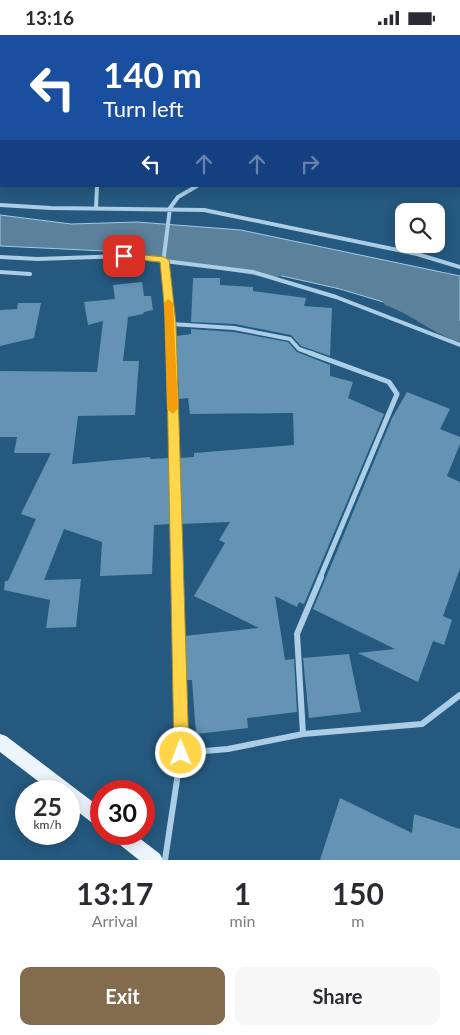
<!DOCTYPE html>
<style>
:root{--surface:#fff;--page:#f7f7f7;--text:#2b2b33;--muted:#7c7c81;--accent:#836b4e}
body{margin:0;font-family:Lato,sans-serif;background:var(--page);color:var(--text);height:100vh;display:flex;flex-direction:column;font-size:19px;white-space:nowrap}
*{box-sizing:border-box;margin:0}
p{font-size:16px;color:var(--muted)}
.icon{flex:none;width:28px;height:28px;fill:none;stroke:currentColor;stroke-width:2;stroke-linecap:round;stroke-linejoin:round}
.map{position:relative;height:825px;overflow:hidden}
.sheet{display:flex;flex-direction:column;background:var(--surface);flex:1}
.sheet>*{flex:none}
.banner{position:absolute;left:0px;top:0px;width:460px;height:152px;box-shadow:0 2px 12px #0003;background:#1a4fa0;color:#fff;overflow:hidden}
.controls{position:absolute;left:395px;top:168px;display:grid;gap:10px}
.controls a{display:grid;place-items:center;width:50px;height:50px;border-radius:10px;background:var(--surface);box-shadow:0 2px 12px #0003;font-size:25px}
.speed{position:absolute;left:15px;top:745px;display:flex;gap:10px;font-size:25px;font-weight:700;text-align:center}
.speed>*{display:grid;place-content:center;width:65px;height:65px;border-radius:50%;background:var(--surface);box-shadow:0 2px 12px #0003;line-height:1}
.speed small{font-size:12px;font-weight:400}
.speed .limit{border:8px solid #d22;background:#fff;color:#111}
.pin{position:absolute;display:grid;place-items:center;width:42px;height:42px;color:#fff;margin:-21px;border-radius:10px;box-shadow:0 2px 8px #0006}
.me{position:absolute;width:55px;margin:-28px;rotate:359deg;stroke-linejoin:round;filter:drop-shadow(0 0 4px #0008)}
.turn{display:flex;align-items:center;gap:18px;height:105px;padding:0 20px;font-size:22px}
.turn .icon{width:65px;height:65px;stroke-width:2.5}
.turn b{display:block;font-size:35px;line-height:42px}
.lanes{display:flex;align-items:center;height:48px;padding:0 20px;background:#0003;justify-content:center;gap:25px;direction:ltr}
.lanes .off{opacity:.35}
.eta{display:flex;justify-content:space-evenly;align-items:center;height:85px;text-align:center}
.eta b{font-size:30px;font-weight:700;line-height:35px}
.primary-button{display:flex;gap:10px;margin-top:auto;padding:10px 20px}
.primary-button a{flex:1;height:58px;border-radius:10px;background:var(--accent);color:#fff;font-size:20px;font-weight:700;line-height:58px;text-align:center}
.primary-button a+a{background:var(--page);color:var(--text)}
.status{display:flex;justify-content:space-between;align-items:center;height:35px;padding:0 25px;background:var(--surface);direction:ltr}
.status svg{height:14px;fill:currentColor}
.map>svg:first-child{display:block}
.water{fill:#5c819b;stroke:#9fcae7}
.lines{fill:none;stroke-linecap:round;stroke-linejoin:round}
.canal{fill:#5c819b;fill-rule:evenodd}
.building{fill:#6593b3}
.street-far2{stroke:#abcee6;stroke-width:4}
.street-far1{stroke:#abcee6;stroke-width:5}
.street{stroke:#abcee6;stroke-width:6}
.primary{fill:#ecf5fd;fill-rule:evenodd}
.route{fill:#ffd54a;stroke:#a68a30}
.slow{fill:#f59e0b}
</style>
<div class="status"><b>13:16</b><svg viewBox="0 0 49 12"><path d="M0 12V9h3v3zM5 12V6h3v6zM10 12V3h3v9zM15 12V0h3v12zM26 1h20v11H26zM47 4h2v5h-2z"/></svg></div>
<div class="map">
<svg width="460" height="825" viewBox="0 0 460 825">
<rect width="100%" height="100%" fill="#25597f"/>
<!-- water -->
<path class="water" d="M0,180L71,189L137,187L241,195L460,241V291L453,288L340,254L189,220L0,211Z"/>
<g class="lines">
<!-- canal -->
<path class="canal" d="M127,205L272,227L281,229L284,235L281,241L272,243L119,218L115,213L119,208Z
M394,255L421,264L460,286V307C434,300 412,279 385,270L381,264L385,258Z"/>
</g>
<!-- building -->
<path class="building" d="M193,243H220V250L253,252V256L306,263L304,271L332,273L330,321L301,311L291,300L235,289L191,287Z
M142,247L144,261H151L153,275L144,277L143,279L128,282L123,326H139L135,380L78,381L72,429L150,422V424L170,423L171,489L154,490L152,539L100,541L102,507L64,494L44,545L81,544L76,592L46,593L50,565L4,555L5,546H8L36,484L21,479L51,418H14L17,402H0V336L97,337L103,286L88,290L84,267L115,264L113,250Z
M18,268H41L34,303L0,311V275L17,274Z
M191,294L234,297L288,307L297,317L330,330V341L353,347L348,363L384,379L304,569L299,567L297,572L275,561L285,625L294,624L297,677L247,683L248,693L196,699L192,645H187L184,601L259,593L194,561L225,508L219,505L230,487L180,489L179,423L194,422V418L294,410L293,378L190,379L188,363L179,364L176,301L191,299Z
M407,357L450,374L440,394L460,402V409L447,441L460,447V533L443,581L452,585L444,610L433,606L418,647L358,618L395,614L313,574L392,383Z
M349,619L361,677L309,683L303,623Z
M340,763L412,798L414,779L460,794V825H320Z"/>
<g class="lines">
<!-- street-far2 -->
<path class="street-far2" d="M0,170L51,173L204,175L417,219L460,232
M96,173L97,151
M170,173L178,162L197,151
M170,173L164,221L171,289L172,319
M0,222L38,224L124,221L253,237L336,262L460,310
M0,237L30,239
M171,289L234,293L290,304L299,314L313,319"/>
<!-- street-far1 -->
<path class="street-far1" d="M172,318L177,543
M310,318L389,347L397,359L320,543"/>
<!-- street -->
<path class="street" d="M303,699L297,599L321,542
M181,718L228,714L303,699L422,689L460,660
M165,825L181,718L177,542"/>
<!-- primary -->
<path class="primary" d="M0,699L6,701L101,773V793L95,790L69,770V756H51L0,717Z
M111,799H134L160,819L163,825H139L114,805Z"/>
</g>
<!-- route -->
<path class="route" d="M124,218L164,222L169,225L176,289L189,718L186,724L181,726L176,724L174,718L166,289L160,227L121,223L119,221Z"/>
<!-- slow -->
<path class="slow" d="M168,264L173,268L178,374L173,379L167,374L164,268Z"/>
</svg>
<div class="controls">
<a><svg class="icon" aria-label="search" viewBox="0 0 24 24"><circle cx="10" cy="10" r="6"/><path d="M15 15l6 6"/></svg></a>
</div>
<div class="speed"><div>25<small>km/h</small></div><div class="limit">30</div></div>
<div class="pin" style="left:124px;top:221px;background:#d93025"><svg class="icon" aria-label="arrive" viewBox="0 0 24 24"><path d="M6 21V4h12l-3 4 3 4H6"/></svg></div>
<svg class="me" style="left:181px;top:718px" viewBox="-20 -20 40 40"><circle r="17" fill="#ffd54a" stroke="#fff" stroke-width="3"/><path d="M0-11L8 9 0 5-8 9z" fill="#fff"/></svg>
<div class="banner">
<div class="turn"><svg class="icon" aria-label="left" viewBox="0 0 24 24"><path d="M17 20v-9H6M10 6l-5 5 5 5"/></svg><div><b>140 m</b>Turn left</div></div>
<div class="lanes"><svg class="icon" aria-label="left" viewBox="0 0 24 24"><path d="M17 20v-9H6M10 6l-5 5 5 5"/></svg><svg class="icon off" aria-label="ahead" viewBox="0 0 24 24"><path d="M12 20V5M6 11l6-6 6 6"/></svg><svg class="icon off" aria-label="ahead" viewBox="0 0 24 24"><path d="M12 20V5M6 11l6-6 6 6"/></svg><svg class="icon off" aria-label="right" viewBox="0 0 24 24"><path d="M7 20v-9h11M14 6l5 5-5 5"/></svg></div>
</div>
</div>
<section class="sheet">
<div class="eta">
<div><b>13:17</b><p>Arrival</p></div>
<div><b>1</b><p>min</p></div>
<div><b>150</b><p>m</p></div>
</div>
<div class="primary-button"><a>Exit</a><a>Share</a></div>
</section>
